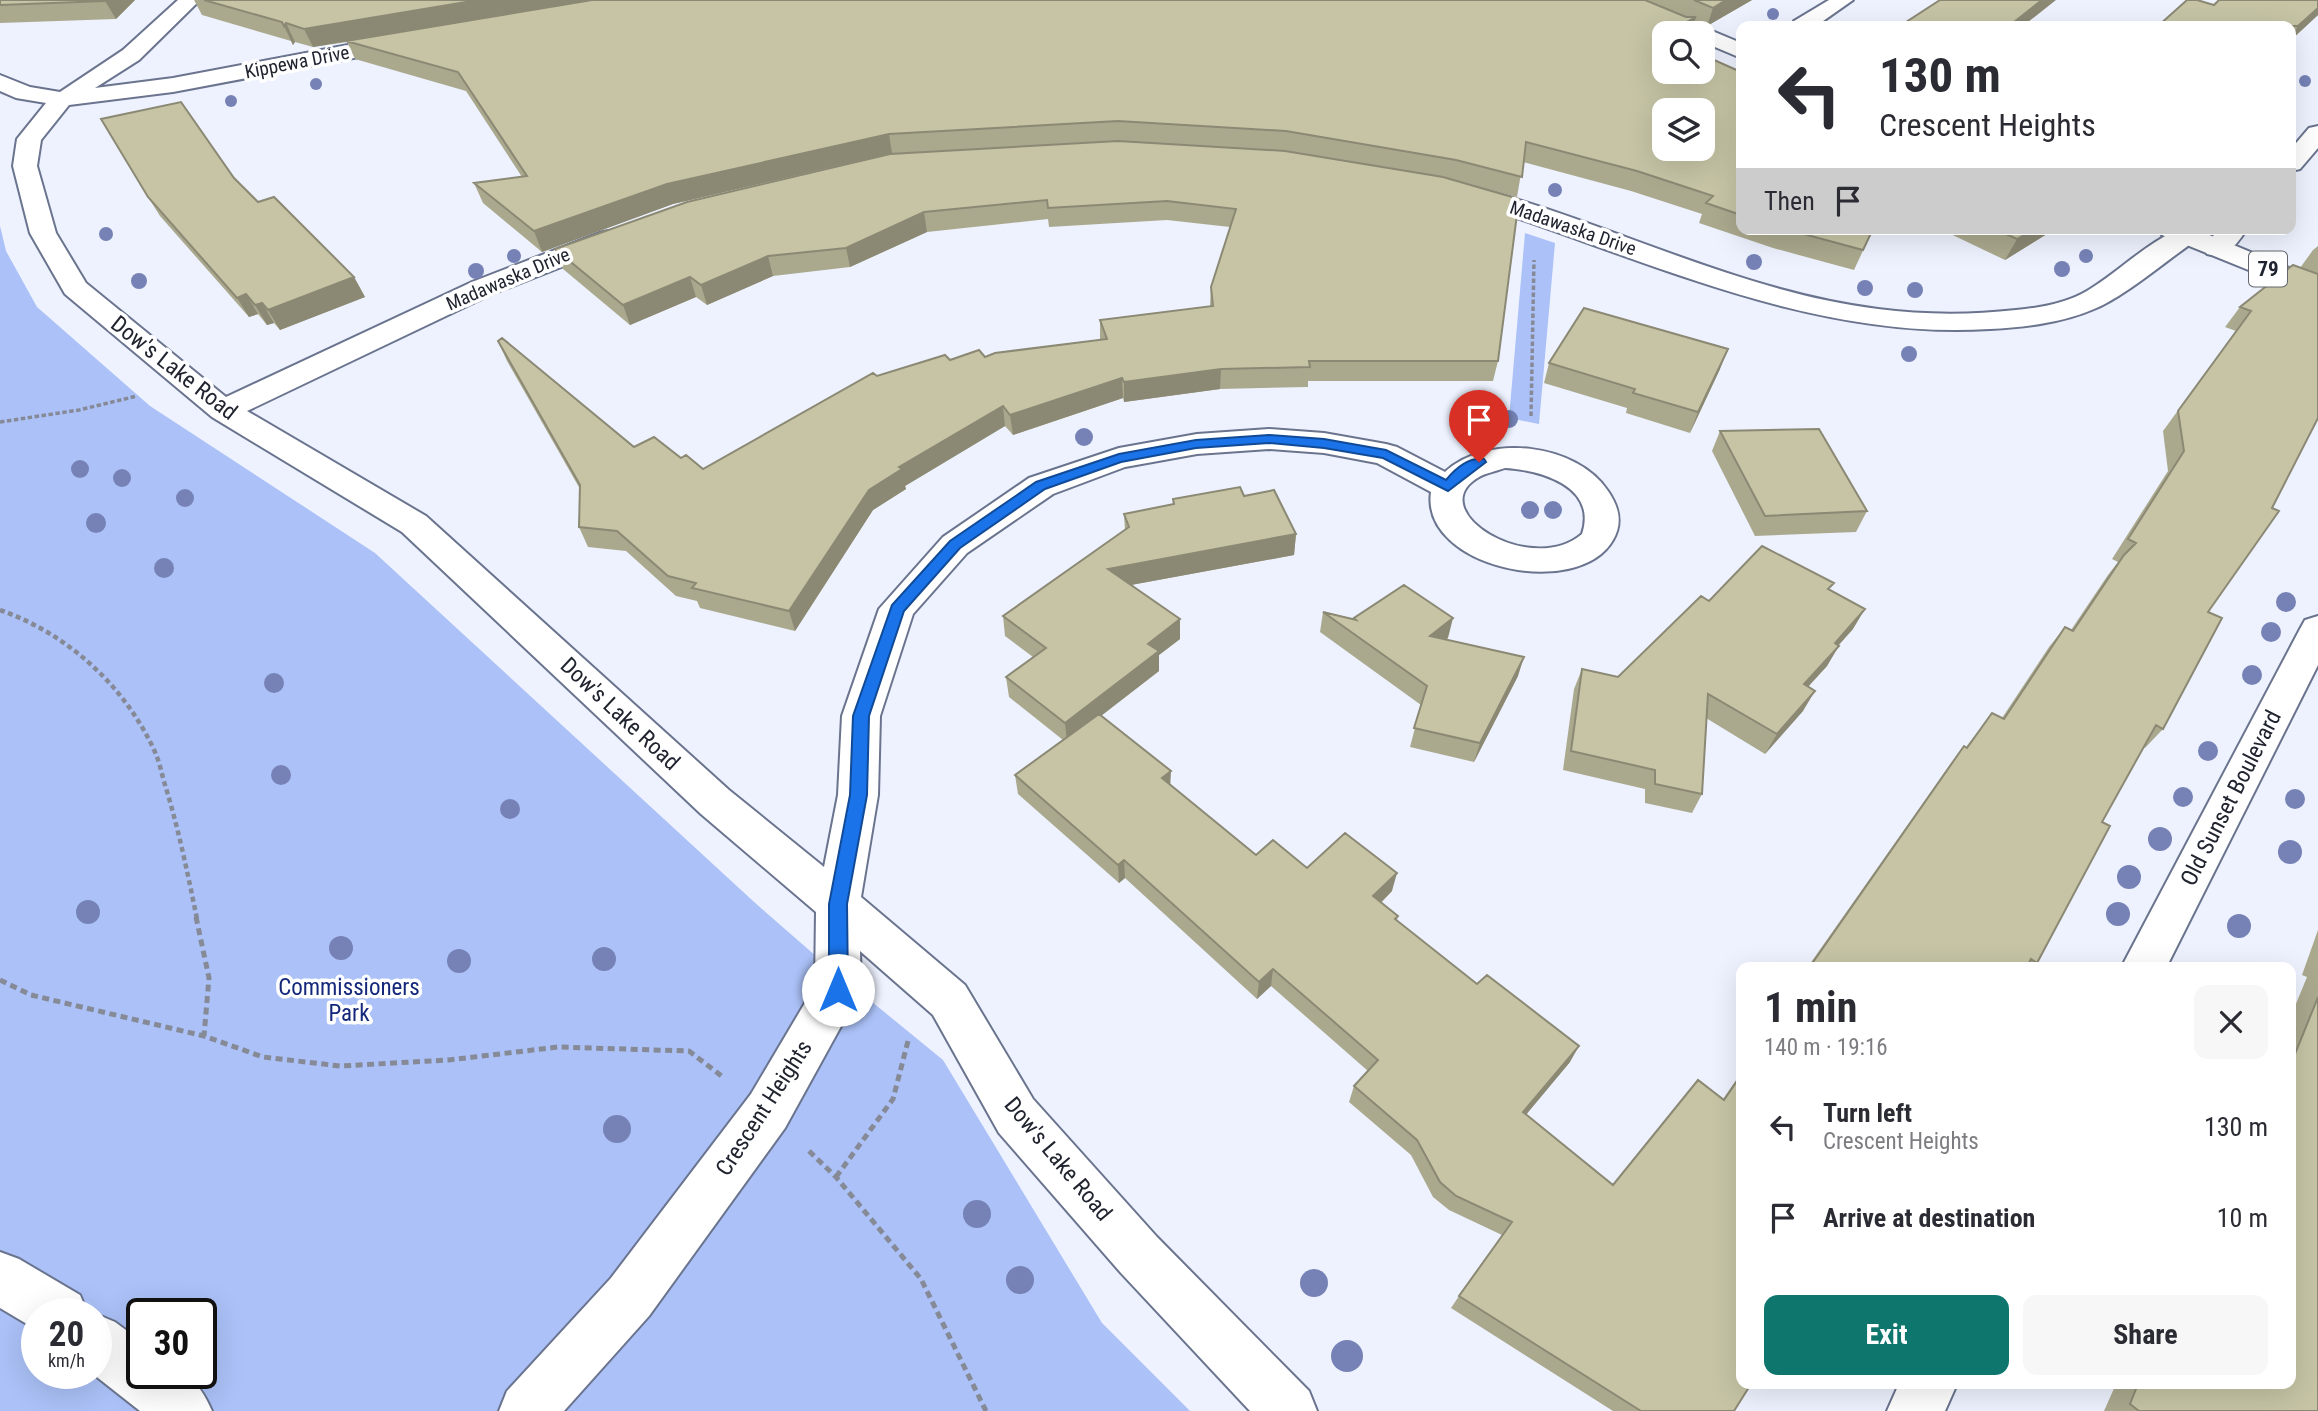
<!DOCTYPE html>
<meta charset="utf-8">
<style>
:root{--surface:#fff;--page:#f7f7f7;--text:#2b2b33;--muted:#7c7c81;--accent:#0f766e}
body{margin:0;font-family:"Roboto Condensed",sans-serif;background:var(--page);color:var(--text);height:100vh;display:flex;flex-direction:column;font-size:26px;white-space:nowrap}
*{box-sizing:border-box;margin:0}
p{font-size:23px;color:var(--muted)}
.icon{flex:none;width:38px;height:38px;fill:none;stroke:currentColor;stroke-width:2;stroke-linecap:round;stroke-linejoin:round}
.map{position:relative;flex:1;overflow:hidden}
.details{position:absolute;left:1736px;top:962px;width:560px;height:427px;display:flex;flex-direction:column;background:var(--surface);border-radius:14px;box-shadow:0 7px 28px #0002}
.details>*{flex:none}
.hud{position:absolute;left:1736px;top:21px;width:560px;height:214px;border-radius:14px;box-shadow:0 7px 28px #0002;background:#fff;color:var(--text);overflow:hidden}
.buttons{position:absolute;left:1652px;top:21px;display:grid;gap:14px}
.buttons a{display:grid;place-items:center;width:63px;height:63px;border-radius:14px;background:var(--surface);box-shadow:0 7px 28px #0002;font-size:35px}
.speed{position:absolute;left:21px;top:1298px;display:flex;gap:14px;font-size:35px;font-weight:700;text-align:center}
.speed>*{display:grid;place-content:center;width:91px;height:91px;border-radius:50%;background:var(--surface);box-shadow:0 7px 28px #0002;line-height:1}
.speed small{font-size:18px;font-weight:400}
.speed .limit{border:4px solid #111;border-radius:10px;background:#fff;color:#111}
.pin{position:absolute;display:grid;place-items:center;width:60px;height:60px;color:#fff;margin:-72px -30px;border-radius:50% 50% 50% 0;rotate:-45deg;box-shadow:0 0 7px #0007}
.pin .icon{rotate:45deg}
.me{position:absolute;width:77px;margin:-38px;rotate:0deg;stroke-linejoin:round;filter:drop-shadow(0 0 5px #0008)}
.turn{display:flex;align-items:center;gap:24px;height:147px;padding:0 28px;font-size:32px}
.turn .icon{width:91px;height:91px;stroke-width:2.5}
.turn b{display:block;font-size:49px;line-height:60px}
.then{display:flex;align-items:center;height:66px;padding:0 28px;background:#0003;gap:14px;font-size:26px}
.round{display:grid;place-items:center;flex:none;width:74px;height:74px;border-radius:14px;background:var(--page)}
.overview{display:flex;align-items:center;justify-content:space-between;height:119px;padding:0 28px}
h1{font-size:42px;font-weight:700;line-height:52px}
.primary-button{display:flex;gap:14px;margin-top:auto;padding:14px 28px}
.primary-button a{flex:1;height:80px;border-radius:14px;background:var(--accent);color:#fff;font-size:28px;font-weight:700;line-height:80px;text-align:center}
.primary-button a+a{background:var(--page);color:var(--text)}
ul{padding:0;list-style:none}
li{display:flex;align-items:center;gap:21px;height:91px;padding:0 28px}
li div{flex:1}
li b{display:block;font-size:26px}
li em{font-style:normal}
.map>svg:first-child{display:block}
.green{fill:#abc1f7;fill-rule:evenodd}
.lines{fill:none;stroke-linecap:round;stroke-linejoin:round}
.street-casing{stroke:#6a748e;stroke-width:4}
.secondary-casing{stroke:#6a748e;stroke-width:4}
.primary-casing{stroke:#6a748e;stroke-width:4}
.path-far2{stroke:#868a96;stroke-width:3.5;stroke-dasharray:4.5 2.5;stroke-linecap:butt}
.path-far1{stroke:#868a96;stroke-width:4.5;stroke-dasharray:5 3.5;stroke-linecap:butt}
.path{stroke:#868a96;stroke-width:5;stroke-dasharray:7 4.5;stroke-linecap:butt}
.street{fill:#fff;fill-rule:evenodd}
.secondary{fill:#fff;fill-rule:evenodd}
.primary{fill:#fff;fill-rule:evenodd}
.tree{fill:#7682b6}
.wall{fill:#aaa98e}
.shaded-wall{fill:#8b8974}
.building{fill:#c6c4a5;stroke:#8b8974;stroke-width:2;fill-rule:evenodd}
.route{fill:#1a73e8;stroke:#114b97;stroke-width:2}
.labels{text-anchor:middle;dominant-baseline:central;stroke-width:7;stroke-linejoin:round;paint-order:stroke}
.far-street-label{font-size:19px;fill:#20242f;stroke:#fff}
.shield{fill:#fff;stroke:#63666d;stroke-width:2}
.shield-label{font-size:21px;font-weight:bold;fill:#20242f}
.street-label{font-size:23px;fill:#20242f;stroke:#fff}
.park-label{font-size:23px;fill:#14277b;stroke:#fff}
</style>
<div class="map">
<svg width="2318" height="1411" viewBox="0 0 2318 1411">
<rect width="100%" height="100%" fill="#edf2fe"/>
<!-- green -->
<path class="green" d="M0,226L6,251L37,307L150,406L375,553L753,901L817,957L943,1060L1102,1323L1190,1411H0ZM37,1314H96V1374H37ZM142,1314H201V1374H142Z
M1525,233L1555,243L1539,424L1509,418Z"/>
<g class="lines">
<!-- street casing -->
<g class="street-casing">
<path id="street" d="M178,0H200L139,60L95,88L173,78L401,35L409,37L412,42L409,47L401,49L173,92L69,105L41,140L37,166L56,233L86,283L226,397L472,282L599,233L608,231L617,233L621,239L617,245L492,294L247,411L426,516L729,790L824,867L838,795L842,716L879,609L943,537L1029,478L1119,448L1197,434L1269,429L1324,433L1386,444L1397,447L1445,472C1487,433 1576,443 1608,491C1619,507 1623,523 1613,540C1578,601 1420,568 1431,492L1377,463L1324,453L1269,449L1197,454L1125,467L1053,494L967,553L913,614L880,716L878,795L861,897L965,985L1033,1099L1157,1237L1309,1391L1317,1411H1250L1121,1273L999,1133L933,1015L860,951L861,990L785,1128L649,1316L564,1411H499L507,1391L611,1278L751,1094L815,986L816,912L701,814L402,532L212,417L65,294L30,233L13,166L17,139L46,103L16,98L0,91V75L30,87L60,92L123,50ZM1505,468C1540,470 1598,486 1582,534C1531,578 1421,510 1479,477C1486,473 1497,471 1505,468Z
M1829,0H1853L1816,26H1791L1794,21Z
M1466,185C1605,220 1735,291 1878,309C1924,315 1970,315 2016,310C2039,308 2067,303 2087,291C2117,273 2143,246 2175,231C2180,228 2189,229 2195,229L2199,235L2195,241C2167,260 2124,297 2094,309C2062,323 2025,327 1990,329C1804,341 1631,252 1457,198L1453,193L1457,188Z
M2318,616V665L2166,968H2121L2300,629L2305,620Z
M1899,1384H1957L1945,1411H1887Z"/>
</g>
<!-- secondary casing -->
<g class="secondary-casing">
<path id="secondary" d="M2318,126V148L2300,169L2291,171V149L2309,128Z
M2219,229H2247C2237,244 2227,259 2207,254L2203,248Z
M0,1252L19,1259L80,1295L88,1314H37V1330L0,1308Z
M95,1314H96L115,1322L142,1342V1374C181,1374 195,1371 212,1411H140L93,1374H96Z"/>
</g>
<!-- primary casing -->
<g class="primary-casing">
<path id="primary" d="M1610,0H1638L1741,43V58L1703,42V33H1682L1613,4Z
M2158,229H2195L2318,280V298L2162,235Z"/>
</g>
<!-- path-far2 -->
<path class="path-far2" d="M1531,416L1534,260
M0,422L79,410L137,396"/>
<!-- path-far1 -->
<path class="path-far1" d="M0,610C68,634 125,686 155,752C160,763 162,776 166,788C179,831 188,875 197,919"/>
<!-- path -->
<path class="path" d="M196,917L209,978L204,1036
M0,980L31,995L204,1036L263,1057L340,1066L449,1060L558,1047L689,1051L723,1077
M809,1151L836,1177L921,1279L986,1411
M836,1177L893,1099L908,1041"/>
<!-- street -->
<use href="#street" class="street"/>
<!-- secondary -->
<use href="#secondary" class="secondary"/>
<!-- primary -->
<use href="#primary" class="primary"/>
</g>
<!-- trees -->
<g class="tree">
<circle cx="1773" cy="14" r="6"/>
<circle cx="2305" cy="81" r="6"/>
<circle cx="316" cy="84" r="6"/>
<circle cx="231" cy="101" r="6"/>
<circle cx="1555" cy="190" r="7"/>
<circle cx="106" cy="234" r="7"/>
<circle cx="514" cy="256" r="7"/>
<circle cx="2086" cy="256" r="7"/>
<circle cx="1754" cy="262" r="8"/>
<circle cx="2062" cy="269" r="8"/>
<circle cx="476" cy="271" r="8"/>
<circle cx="139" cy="281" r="8"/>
<circle cx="1865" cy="288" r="8"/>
<circle cx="1915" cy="290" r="8"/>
<circle cx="1909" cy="354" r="8"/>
<circle cx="1509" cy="419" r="9"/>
<circle cx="1084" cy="437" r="9"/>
<circle cx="80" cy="469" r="9"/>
<circle cx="122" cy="478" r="9"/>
<circle cx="185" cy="498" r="9"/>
<circle cx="1530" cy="510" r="9"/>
<circle cx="1553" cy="510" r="9"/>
<circle cx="96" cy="523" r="10"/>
<circle cx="164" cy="568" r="10"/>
<circle cx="2286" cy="602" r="10"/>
<circle cx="2271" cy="632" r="10"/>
<circle cx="2252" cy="675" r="10"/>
<circle cx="274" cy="683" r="10"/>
<circle cx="2208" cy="751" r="10"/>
<circle cx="281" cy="775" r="10"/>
<circle cx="2183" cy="797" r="10"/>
<circle cx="2295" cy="799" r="10"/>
<circle cx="510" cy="809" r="10"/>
<circle cx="2160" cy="839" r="12"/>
<circle cx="2290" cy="852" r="12"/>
<circle cx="2129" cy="877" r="12"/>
<circle cx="88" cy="912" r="12"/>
<circle cx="2118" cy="914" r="12"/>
<circle cx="2239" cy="926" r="12"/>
<circle cx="341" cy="948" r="12"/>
<circle cx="604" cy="959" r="12"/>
<circle cx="459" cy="961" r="12"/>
<circle cx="617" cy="1129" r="14"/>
<circle cx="977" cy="1214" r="14"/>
<circle cx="1020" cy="1280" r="14"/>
<circle cx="1314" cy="1283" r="14"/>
<circle cx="1347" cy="1356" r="16"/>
</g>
<!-- wall -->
<path class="wall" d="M0,0H135L116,19L0,23Z
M194,0H1752L1707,26L1695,21L1691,33H1664V72H1741V229H1873L1854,270L1773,248L1699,223L1702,214L1631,191L1523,162L1517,197L1446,178L1498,361L1493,381H1308V387L1220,389L1124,402L1123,398L1013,435L1005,426L905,486L906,489L873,510L795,631L700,608L697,601L676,596L626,551L588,547L579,527L580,489L507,361L498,341L634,447L681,458L703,469L877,376L950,360L985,357L1100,340V320L1210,306L1211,287L1230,227L1167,220L1049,227L1048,219L927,232L850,267L773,276L707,305L696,297L630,325L563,269L555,249L837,166L673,204L542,252L483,203L474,183L522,177L466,91L355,59L347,42L313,47L295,42L293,45L291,41L202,15Z
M2214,5L2318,15L2291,40V26Z
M234,178L258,202L354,277L365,297L280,330L274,323L267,325L258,314L249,317L160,216L148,197Z
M1940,229H2055L2005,260Z
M2318,246V418L2208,612L2163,729L2145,748L2143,747L2102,822L2037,963L2032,968H1807L1949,766L1964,746L1966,747L1992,713L2002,718L2049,647L2065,627L2071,630L2108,575L2118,562L2112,559L2168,471L2163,431L2236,331L2225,327L2240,307L2300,268L2313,250Z
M1549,363L1720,369L1690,433L1626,413L1627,408L1544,383Z
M1720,431L1867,511L1856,532L1755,536L1712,451Z
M1244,496L1296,534L1294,555L1131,585L1180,619V639L1159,655V671L1101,716L1170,785L1256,855L1392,891L1381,903L1398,916L1397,920L1570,1062L1526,1114L1613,1185L1723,1099L1741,1073V1384L1734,1411H1613L1451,1308L1459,1296L1502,1235L1449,1210L1433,1197L1411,1155L1349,1102L1354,1086L1368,1071L1271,986L1257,999L1125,878L1119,883L1018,794L1015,775L1063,740L1009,697L1006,677L1033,657L1005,636L1003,616L1125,530L1124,514L1173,504V499Z
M1709,601L1853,629L1838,645L1827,666L1808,687L1803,711L1765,754L1706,718L1702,794L1692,813L1645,803V789L1563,770L1574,689L1582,669L1618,677Z
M1323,612L1448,638L1446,639L1518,676L1474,762L1410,747L1421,705L1320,632Z
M2318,930V1411H2104L2116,1384H2291V1016L2307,977L2302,975Z"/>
<!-- shaded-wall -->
<path class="shaded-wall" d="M106,0H135L116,19L105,1Z
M478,0H594L313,47L304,29Z
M1726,0H1752L1707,26L1713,8Z
M2042,0H2056L2023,26H2009Z
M2318,8V15L2291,40V37L2298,26Z
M1696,17L1691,33H1667Z
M286,23L295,42L293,45L284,26Z
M889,134L892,153L673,204L542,252L534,231L667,184Z
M924,212L927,232L850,267L846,248Z
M2034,229H2055L2005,260L2017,239Z
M768,256L773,276L707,305L701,285Z
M354,277L365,297L280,330L268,310Z
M690,277L696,297L630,325L623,305Z
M246,294L258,314L249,317L237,298Z
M262,303L274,323L267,325L255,305Z
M1728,349L1720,369L1690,433L1698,412Z
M1221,369L1220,389L1124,402V382Z
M1122,378L1123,398L1013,435L1010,415Z
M1003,406L1005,426L905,486L906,489L873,510L795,631L789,611L869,490L899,467Z
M1296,534L1294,555L1109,589L1108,569Z
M1865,609L1853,629L1823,663L1835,643Z
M1453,618L1448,638L1425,656L1430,636Z
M1180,619V639L1159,655V671L1067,742L1065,723L1148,644Z
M1839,646L1827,666L1792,704L1804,684Z
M1524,657L1518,676L1474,762L1480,743Z
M1815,691L1803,711L1765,754L1777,734Z
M1171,771L1170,790L1162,778Z
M1124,860L1125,878L1119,883L1118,865Z
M1397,873L1392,891L1369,914L1373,896Z
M1273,969L1271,986L1257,999L1259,982Z
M1579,1046L1570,1062L1515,1128L1523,1112Z"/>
<!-- building -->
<path class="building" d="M0,0H106L105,1L0,5Z
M204,0H478L304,29L286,23L284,26L282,22Z
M592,0H1645L1686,17H1696L1667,33H1664V35L1660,37L1664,39V72H1703V55L1741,72V215L1706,203L1713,196L1637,171L1526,142L1522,177L1456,160L1286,131L1118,121L889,134L667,184L534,231L474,183L527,176L458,72L346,41ZM1664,110H1703V149H1664Z
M1694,0H1726L1713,8Z
M1940,0H2042L2009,26H1900Z
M2187,0H2197L2214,5L2219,0H2318V8L2298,26H2292L2291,27L2158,26Z
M181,102L234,178L258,202L274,197L354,277L268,310L262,303L255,305L246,294L237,298L148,197L101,119Z
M1118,141L1285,151L1443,177L1519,199L1498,361H1309L1310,367L1221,369L1124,382L1122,378L1010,415L1003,406L899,467L902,469L869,490L789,611L692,588L696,583L668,576L617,531L579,527L580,485L498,341L502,338L634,447L654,437L681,458L686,455L703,469L873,373L877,376L945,355L950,360L979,350L985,357L995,353L1107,339L1100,320L1213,306L1211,287L1236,209L1167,201L1048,208L1047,200L924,212L846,248L768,256L701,285L690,277L623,305L555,249L687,202L890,154Z
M1785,229H1873L1863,250Z
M1994,229H2034L2017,239Z
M2293,265L2318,274V418L2272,508L2279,511L2208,612L2222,618L2163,729L2156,725L2102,822L2110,826L2037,963L2031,959L2026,968H1809L1964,746L1967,748L1992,713L2004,719L2065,627L2073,631L2124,555L2136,543L2128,539L2184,451L2178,411L2251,311L2240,307Z
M1584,308L1728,349L1698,412L1633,393L1635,389L1549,363Z
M1819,429L1867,511L1765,516L1720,431Z
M1240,487L1244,496L1274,490L1296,534L1108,569L1180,619L1148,644L1159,651L1065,723L1006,677L1046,648L1003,616L1129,527L1124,514L1174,504L1173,499Z
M1762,546L1834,583L1828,589L1865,609L1835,643L1839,646L1804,684L1815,691L1777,734L1708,694L1702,794L1655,784V770L1571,751L1582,669L1618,677L1701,596L1709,601Z
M1404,585L1453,618L1430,636L1524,657L1480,743L1414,728L1427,686L1323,612L1356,620L1354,618Z
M1099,714L1171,771L1162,778L1256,855L1273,840L1307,868L1345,833L1397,873L1373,896L1398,916L1395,919L1477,984L1487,975L1579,1046L1523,1112L1613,1185L1698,1080L1724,1100L1741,1075V1384H1751L1734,1411H1641L1459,1296L1512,1222L1456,1196L1440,1182L1417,1140L1354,1086L1378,1060L1273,969L1259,982L1124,860L1118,865L1015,775Z
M2318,997V1411H2139L2130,1404L2138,1384H2291V1064Z"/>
<!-- route -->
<path class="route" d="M1269,435L1324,439L1386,450L1446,480C1455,469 1469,457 1484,459L1486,462L1448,491L1383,458L1324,448L1269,443L1196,448L1121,462L1045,489L960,548L904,611L869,716L867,795L847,904L848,990L845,996L838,999L831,996L829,990V904L850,795L853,716L892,605L950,541L1036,482L1119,454L1196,440Z"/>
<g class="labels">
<!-- far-street labels -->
<g class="far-street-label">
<text transform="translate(297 62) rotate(-11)">Kippewa Drive</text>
<text transform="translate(1573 228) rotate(19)">Madawaska Drive</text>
<text transform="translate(508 279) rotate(-23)">Madawaska Drive</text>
</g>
<!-- shield labels -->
<rect class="shield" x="2249" y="251.5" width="38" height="35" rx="5"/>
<g class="shield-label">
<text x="2268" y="269">79</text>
</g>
<!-- street labels -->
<g class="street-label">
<text transform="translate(174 368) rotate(38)">Dow's Lake Road</text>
<text transform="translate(620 714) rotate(43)">Dow's Lake Road</text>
<text transform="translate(2231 798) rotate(-63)">Old Sunset Boulevard</text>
<text transform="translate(764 1108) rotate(-57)">Crescent Heights</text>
<text transform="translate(1058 1159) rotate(50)">Dow's Lake Road</text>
</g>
<!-- park labels -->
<g class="park-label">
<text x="349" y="987">Commissioners<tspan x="349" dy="26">Park</tspan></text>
</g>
</g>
</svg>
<div class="buttons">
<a><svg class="icon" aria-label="search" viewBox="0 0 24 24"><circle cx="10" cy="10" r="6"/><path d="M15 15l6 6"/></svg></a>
<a><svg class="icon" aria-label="layers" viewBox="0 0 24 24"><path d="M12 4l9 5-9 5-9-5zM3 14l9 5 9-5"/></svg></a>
</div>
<div class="speed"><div>20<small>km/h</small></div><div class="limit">30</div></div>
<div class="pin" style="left:1479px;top:462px;background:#d93025"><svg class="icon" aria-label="arrive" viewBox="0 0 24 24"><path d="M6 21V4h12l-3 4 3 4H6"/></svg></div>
<svg class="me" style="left:838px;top:990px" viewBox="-20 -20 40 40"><circle r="19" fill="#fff"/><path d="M0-13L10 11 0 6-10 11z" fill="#1a73e8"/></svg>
<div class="hud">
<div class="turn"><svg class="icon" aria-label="left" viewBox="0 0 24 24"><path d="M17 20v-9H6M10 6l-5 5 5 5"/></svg><div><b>130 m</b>Crescent Heights</div></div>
<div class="then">Then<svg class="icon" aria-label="arrive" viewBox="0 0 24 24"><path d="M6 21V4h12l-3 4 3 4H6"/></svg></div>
</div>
<section class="details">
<div class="overview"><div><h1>1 min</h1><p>140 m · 19:16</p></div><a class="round"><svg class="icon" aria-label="close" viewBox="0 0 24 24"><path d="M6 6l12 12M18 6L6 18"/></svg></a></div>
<ul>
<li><svg class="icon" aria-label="left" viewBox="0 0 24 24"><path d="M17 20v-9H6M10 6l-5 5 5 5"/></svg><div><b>Turn left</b><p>Crescent Heights</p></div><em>130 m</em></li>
<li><svg class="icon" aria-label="arrive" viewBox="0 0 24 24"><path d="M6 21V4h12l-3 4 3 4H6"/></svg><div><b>Arrive at destination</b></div><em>10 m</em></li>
</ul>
<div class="primary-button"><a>Exit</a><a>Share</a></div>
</section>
</div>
